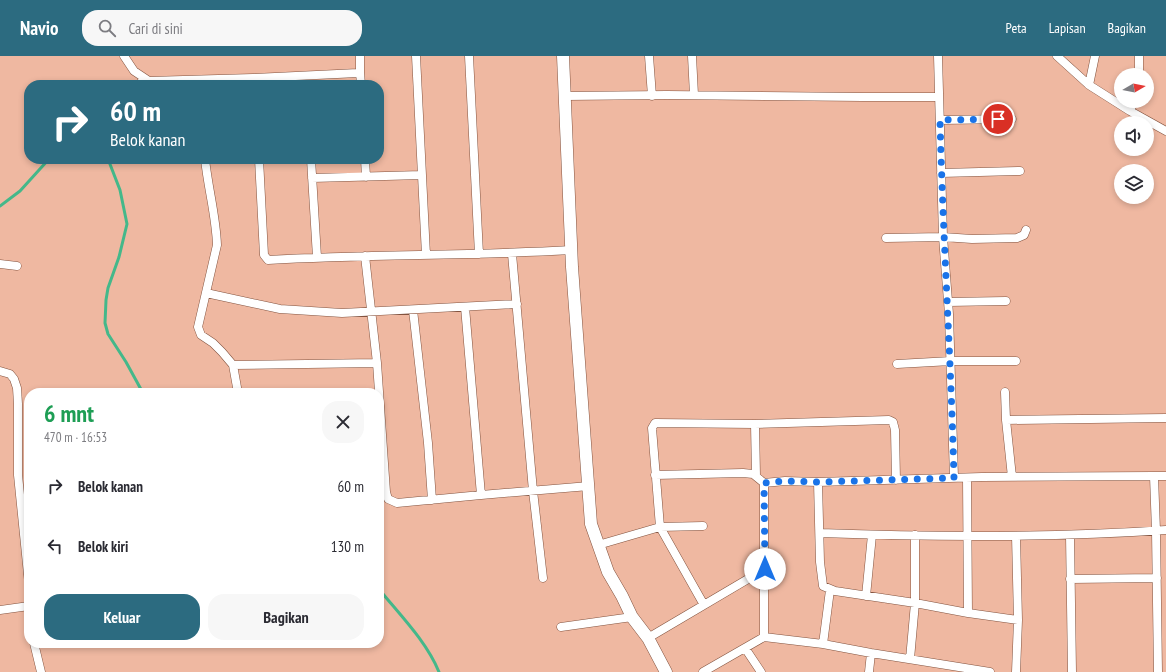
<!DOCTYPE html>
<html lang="id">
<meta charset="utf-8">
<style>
:root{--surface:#fff;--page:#f7f7f7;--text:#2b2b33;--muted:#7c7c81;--accent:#2c6b80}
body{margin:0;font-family:"PT Sans Narrow",sans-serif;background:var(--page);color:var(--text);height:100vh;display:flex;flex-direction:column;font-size:15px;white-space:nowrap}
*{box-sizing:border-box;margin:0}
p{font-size:13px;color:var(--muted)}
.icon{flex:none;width:22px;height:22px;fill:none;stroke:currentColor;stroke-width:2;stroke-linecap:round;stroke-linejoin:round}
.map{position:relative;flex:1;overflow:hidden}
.details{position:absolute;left:24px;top:332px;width:360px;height:260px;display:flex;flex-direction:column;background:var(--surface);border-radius:16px;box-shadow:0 2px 6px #0003}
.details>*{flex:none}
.banner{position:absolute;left:24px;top:24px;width:360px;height:84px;border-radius:16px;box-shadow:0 2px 6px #0003;background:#2c6b80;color:#fff;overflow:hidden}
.needle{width:26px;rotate:80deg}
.buttons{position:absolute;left:1114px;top:12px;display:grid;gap:8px}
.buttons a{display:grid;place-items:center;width:40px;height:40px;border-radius:50%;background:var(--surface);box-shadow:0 2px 6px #0003;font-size:20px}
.pin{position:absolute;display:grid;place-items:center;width:34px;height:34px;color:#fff;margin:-17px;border:2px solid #fff;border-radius:50%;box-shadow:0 1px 4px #0007}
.me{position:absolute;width:44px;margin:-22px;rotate:0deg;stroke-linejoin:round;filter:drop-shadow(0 0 3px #0008)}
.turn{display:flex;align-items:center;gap:14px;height:84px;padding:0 20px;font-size:18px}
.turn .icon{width:52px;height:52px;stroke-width:2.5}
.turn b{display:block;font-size:28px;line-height:34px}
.round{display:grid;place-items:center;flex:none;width:42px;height:42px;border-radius:16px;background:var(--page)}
.summary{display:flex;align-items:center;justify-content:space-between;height:68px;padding:0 20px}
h1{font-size:24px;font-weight:700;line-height:30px;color:#1e9e55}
.action{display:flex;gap:8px;margin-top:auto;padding:8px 20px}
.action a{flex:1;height:46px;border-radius:16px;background:var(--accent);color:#fff;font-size:16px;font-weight:700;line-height:46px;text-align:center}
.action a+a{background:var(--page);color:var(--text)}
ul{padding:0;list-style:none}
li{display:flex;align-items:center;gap:12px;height:60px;padding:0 20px}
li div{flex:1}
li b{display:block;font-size:15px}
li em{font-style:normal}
header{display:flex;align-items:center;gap:24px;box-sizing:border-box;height:56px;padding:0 20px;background:var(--accent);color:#fff}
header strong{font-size:19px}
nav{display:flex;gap:22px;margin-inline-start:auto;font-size:14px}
.search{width:280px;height:36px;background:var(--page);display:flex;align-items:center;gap:10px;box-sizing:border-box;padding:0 14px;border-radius:16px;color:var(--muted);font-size:15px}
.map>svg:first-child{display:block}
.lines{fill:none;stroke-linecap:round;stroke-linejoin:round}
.stream{stroke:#44b88a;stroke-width:3}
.street-casing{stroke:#83533f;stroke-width:9}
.secondary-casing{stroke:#83533f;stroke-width:13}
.street{stroke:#fff;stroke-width:8}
.secondary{stroke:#fff;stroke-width:12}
.route{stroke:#1a73e8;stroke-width:7;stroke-dasharray:0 12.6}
</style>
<header>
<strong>Navio</strong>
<div class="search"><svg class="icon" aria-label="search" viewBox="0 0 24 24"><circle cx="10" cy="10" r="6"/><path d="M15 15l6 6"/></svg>Cari di sini</div>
<nav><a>Peta</a><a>Lapisan</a><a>Bagikan</a></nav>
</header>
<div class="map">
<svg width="1166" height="616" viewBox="0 0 1166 616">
<rect width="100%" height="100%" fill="#efb8a1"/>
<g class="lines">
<!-- stream -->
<path class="stream" d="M108,103L120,134L127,168L119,201L108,232L106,244L105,267L108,278L126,306L143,337
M0,150L20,135L49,103
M379,535L383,538C403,562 427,587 439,616"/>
<!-- street casing -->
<g class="street-casing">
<path id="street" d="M124,0L134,15L149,25L253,22L358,17L360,16V0
M416,0L426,199
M469,0L479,198
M649,0L652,40
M692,0L694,39
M938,0L943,181L949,258L954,422
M1057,0L1089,29L1130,55L1166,75
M1139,0V19
M360,16L361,29
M139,29L144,22
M1089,29L1095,0
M565,40L667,39L863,41H939
M1130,55L1134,45
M940,64L1012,63
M205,103C208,132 216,160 217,189L198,271L201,279L213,287L222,296L233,309L238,337
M259,103L264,199L268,204C369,198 470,200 571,194
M311,103L317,201
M365,103L366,121
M941,117L1020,115
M312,122L422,119
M886,182L943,181L972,183L1017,182L1024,179L1026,174
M512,198L533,435L543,522
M365,200L377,307L386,436L388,443L397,447L481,439L589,430
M0,208L17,210
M206,237L280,253L342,257L517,248
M948,246L1006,245
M465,251L481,439
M413,254L428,387L432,444
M897,308L951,305H1016
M233,309L377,307
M0,315L10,318L14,323L17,332L18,348V419L29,528
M1005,336L1006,364
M755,368L756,420
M655,419L743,417L753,418L764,427
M1154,420H1166
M1012,421L1006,364L1166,362
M967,422L968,557L1018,564
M818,426L820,506L823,530L835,535L915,547L968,557
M820,477C935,481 1051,482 1166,474
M1070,479L1072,616
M598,489L660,471L703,470
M1070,523L1157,522
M866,540L872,479
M704,549L660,471L652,372L655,367L755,368L889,364L893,366L895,374L896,424
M0,554L29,550
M561,571L632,561
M764,581V427L785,425L818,426L982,421L1154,420L1156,475L1158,616
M648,582L765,513
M34,587L41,616
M823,588L830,534
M745,592L761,616
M910,603L915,547V479
M703,616L764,581L823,588L871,597L990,616
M869,616L871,597
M1016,616L1018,564L1016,480"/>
</g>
<!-- secondary casing -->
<g class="secondary-casing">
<path id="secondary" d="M563,0L572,211L591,468L608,516L622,540L632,561L648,582L666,616"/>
</g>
<!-- street -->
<use href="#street" class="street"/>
<!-- secondary -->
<use href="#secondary" class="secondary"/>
</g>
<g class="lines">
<!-- route -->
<path class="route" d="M765,513L764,427L785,425L818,426L954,422C951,303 943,183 940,64L998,63"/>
</g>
</svg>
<div class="buttons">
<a><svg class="needle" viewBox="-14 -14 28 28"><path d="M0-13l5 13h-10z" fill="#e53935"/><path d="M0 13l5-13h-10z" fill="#7c7c81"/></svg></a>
<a><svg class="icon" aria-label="sound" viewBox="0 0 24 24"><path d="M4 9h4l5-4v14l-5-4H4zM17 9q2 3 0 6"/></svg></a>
<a><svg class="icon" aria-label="layers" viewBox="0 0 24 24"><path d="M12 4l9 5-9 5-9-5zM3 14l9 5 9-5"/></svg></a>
</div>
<div class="pin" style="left:998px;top:63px;background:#d93025"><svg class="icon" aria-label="arrive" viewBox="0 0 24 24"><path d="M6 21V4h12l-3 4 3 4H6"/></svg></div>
<svg class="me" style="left:765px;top:513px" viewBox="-20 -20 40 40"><circle r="19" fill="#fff"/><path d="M0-13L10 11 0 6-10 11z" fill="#1a73e8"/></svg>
<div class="banner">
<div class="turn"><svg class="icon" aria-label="right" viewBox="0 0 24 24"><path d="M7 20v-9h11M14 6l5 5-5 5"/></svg><div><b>60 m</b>Belok kanan</div></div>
</div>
<section class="details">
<div class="summary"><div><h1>6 mnt</h1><p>470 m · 16:53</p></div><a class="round"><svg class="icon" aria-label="close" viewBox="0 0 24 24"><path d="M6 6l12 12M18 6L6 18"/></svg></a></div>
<ul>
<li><svg class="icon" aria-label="right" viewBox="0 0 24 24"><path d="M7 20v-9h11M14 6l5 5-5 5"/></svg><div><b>Belok kanan</b></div><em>60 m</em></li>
<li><svg class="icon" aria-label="left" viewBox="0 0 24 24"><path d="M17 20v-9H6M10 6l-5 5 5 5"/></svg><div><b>Belok kiri</b></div><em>130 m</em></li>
</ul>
<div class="action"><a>Keluar</a><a>Bagikan</a></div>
</section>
</div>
